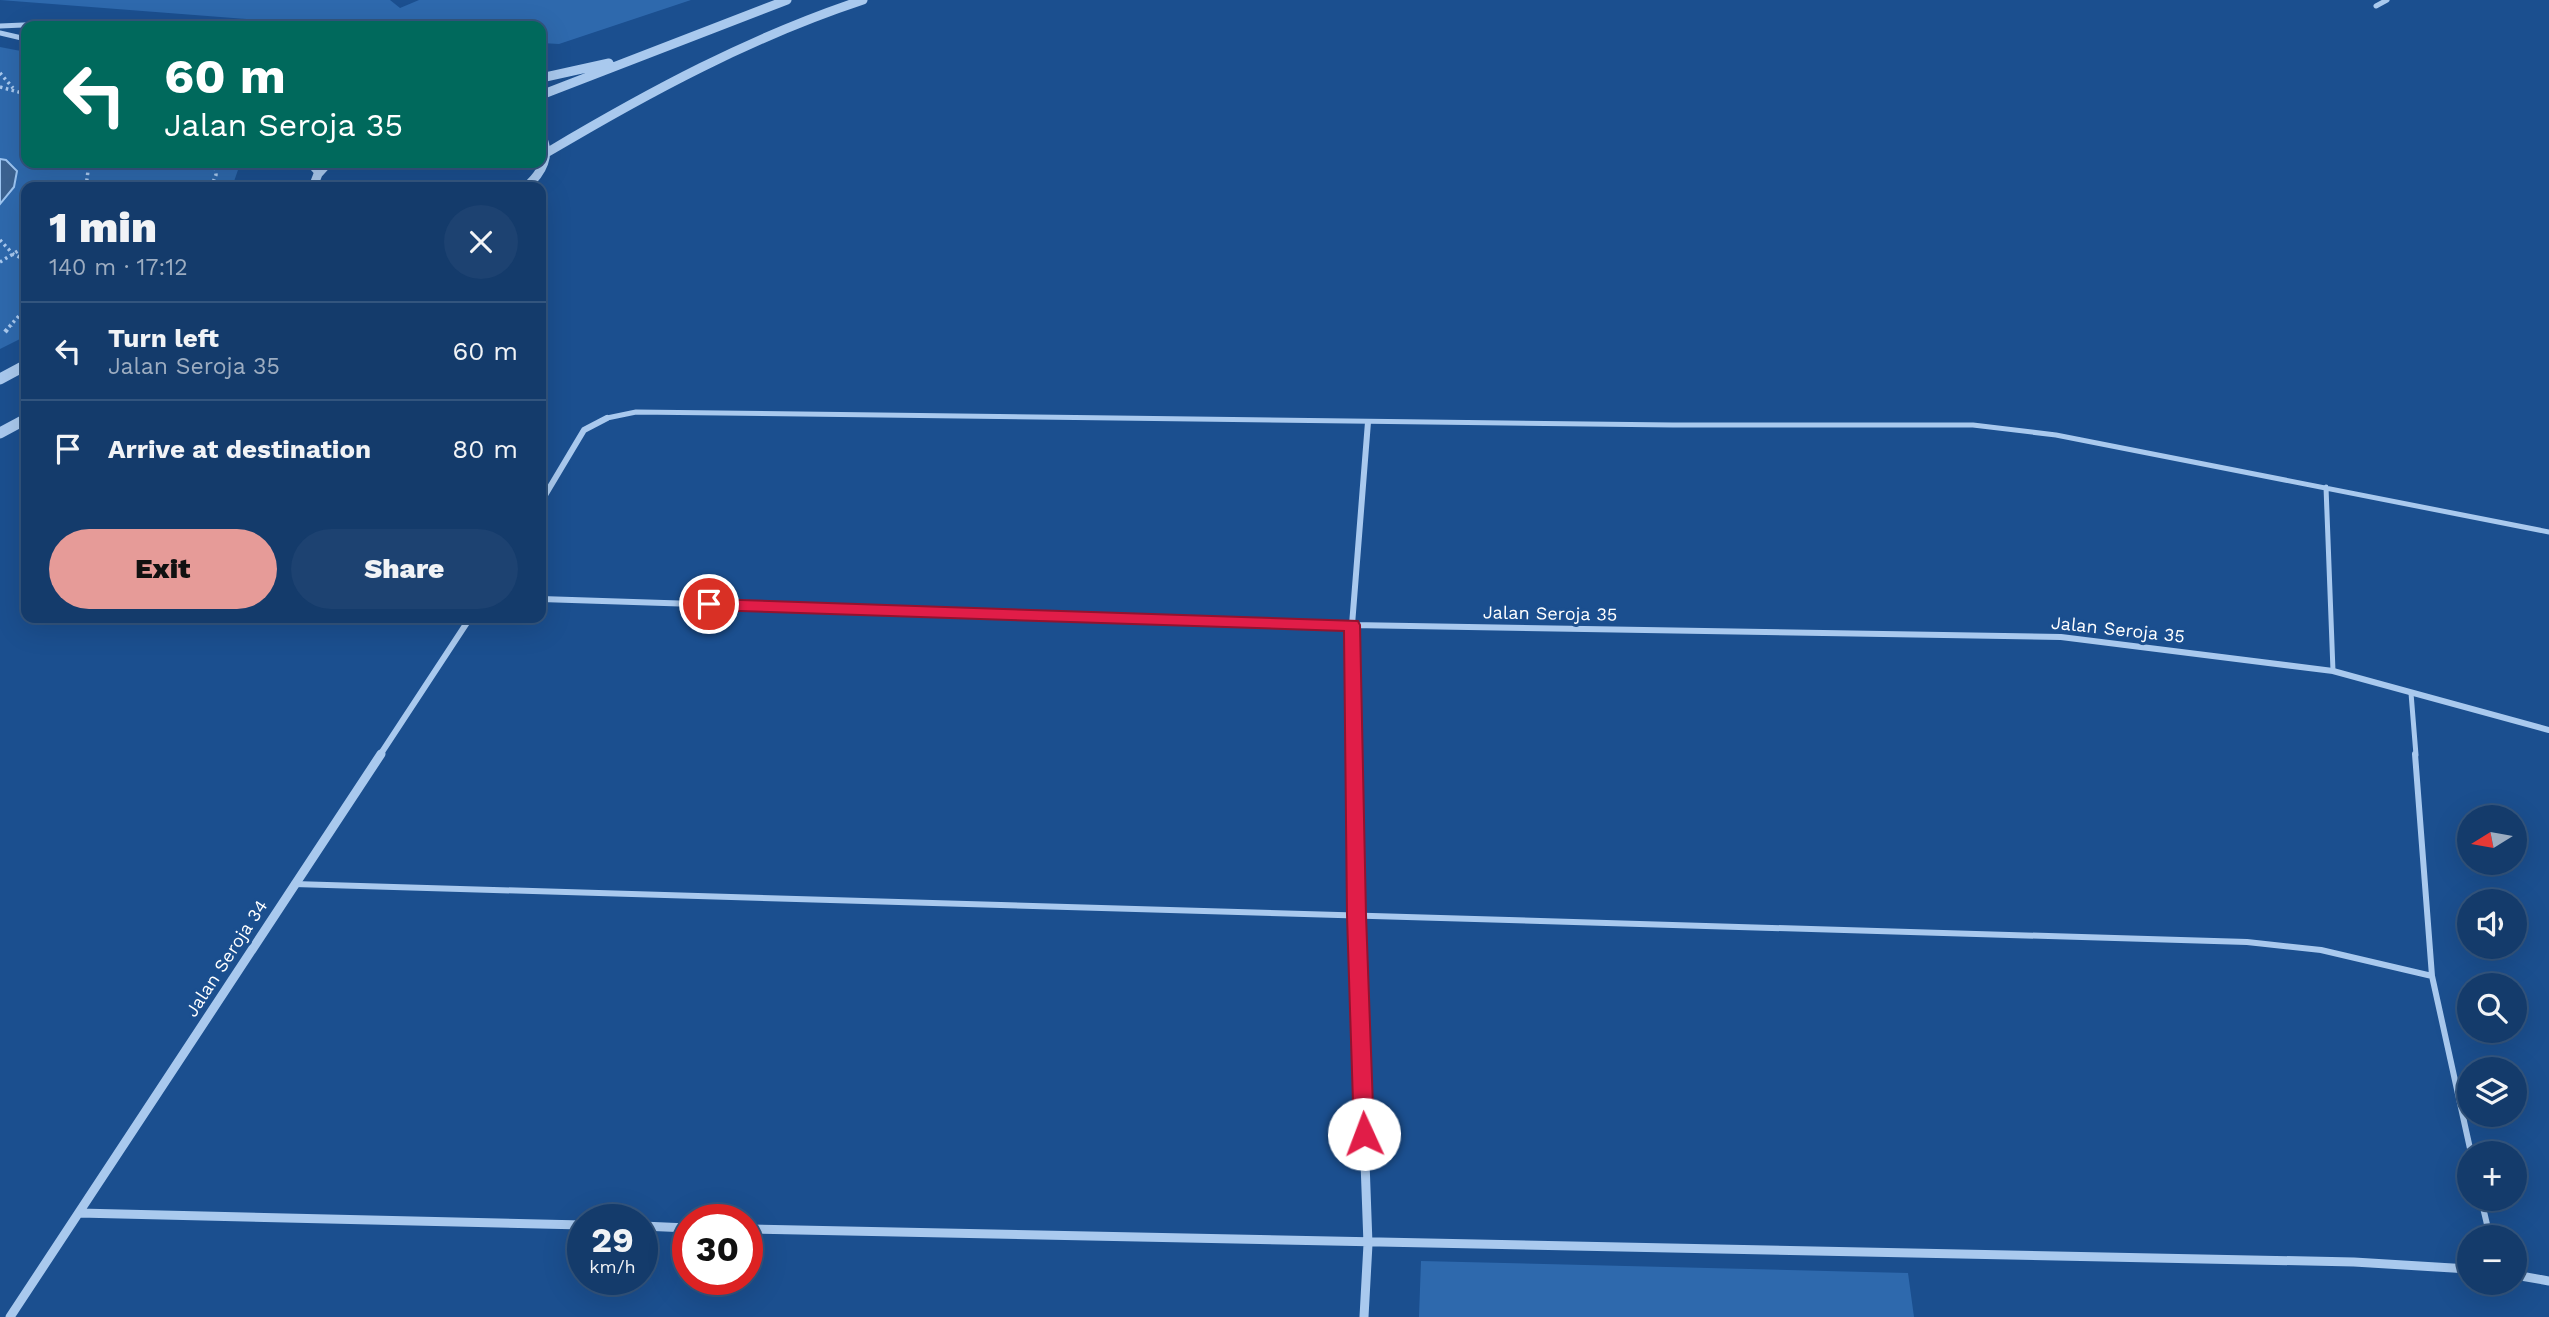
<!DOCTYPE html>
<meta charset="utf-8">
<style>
:root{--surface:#143b6b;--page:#1d4271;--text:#f1f3f6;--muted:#9dadc1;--line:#33557e;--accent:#e69b98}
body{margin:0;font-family:"Work Sans",sans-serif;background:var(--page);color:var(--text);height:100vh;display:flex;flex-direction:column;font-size:26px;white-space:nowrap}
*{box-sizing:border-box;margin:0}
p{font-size:23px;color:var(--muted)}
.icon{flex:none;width:38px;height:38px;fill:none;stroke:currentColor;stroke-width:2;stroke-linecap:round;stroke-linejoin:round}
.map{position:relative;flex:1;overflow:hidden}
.sheet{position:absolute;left:21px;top:182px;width:525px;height:441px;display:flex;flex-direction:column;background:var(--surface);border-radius:14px;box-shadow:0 7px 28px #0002,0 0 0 2px var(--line)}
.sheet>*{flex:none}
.top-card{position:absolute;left:21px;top:21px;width:525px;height:147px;border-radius:14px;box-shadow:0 7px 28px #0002,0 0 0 2px var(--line);background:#00695c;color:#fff;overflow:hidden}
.needle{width:46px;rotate:259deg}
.controls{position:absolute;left:2457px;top:805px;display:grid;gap:14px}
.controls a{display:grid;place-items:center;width:70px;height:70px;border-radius:50%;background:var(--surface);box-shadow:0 7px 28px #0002,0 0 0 2px var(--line);font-size:35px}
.speed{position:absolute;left:567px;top:1204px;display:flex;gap:14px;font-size:35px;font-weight:700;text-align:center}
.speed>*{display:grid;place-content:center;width:91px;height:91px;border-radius:50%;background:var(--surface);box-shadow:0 7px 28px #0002,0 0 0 2px var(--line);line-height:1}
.speed small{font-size:18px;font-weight:400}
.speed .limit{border:10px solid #d22;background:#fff;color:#111}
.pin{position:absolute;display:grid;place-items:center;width:60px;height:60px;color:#fff;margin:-30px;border:4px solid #fff;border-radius:50%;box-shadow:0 2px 7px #0007}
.me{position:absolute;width:77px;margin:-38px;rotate:358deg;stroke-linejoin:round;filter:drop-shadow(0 0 5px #0008)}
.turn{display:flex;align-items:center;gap:24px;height:147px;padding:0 28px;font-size:32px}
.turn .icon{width:91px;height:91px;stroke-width:2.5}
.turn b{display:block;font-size:49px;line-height:60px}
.round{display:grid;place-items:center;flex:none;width:74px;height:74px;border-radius:37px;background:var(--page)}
.summary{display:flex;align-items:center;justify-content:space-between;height:119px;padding:0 28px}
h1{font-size:42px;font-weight:800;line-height:52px}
.action{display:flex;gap:14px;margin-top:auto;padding:14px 28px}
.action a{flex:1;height:80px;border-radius:42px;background:var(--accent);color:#111;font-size:28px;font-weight:800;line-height:80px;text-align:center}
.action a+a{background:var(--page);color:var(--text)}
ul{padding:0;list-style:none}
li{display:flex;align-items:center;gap:21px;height:98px;padding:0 28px;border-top:2px solid var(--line)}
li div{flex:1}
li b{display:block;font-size:26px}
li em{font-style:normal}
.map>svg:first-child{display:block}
.green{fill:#2e69ad}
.water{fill:#3c6290;stroke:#9cc4f0;stroke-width:2}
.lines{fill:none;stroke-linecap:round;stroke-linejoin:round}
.path-far1{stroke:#a9c9ee;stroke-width:3.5;stroke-dasharray:2.5 3.5;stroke-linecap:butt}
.path{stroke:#a9c9ee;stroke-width:4.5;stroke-dasharray:3.5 5;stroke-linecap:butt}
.service-far1{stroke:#a9c9ee;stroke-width:5}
.service{stroke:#a9c9ee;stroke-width:6}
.minor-far2{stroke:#a9c9ee;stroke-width:5}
.minor-far1{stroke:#a9c9ee;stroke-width:6}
.minor{stroke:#a9c9ee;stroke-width:9}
.tertiary-far1{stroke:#a9c9ee;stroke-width:9}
.tertiary{stroke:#a9c9ee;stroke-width:11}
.route{fill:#e11d48;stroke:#92132f;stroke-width:2}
.labels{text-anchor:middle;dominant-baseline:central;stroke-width:6;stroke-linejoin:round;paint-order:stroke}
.street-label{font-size:18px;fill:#fff;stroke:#1b4f8f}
</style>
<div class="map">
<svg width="2549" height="1317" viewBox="0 0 2549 1317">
<rect width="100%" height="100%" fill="#1b4f8f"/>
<!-- green -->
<path class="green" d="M0,0H390L400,8L419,0H691L559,44L541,43V26H339Z
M0,47L26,52V163H237L238,170L232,187H26V336L0,349Z
M1421,1261L1908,1273L1914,1317H1419Z"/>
<!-- water -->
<path class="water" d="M0,159L6,160L17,171L14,187L0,204Z"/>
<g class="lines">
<!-- path-far1 -->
<path class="path-far1" d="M0,73L13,88
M0,87L26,94
M86,187L89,163
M211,187L216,175L215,163
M0,240L13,254L26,260
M0,262L26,246
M9,327L26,308"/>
<!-- path -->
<path class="path" d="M5,332L11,325"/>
<!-- service-far1 -->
<path class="service-far1" d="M607,418L636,412L1673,425H1973L2056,435L2549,532
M2326,487L2333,671
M2411,693L2416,755"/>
<!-- service -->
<path class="service" d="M2415,754L2432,976L2471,1153
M294,884L2247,942L2321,950L2432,976
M2481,1199L2490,1237"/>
<!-- minor-far2 -->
<path class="minor-far2" d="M2376,6L2387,0
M0,26L93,22L119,26
M0,33L26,39
M308,163L318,174"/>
<!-- minor-far1 -->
<path class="minor-far1" d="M541,502L584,430L607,418
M541,599L1352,625L2061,637L2333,671L2549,730
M380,755L470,618
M1354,755L1352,625L1368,422"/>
<!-- minor -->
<path class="minor" d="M1354,754L1356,915L1368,1244L1364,1317
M79,1213L583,1225
M642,1226L688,1228
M747,1229L2354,1262L2469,1269
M2515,1275L2549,1281
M10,1317L381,754"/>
<!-- tertiary-far1 -->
<path class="tertiary-far1" d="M541,78L609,63
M541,95L787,0
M548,152C649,92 751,37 863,0
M313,187L318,174L328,163
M526,187C542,173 552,155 541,135"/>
<!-- tertiary -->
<path class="tertiary" d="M0,379L26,365
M0,433L26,419"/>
</g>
<!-- route -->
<path class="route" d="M709,599L1358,621L1360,625L1366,915L1374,1134L1371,1141L1364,1144L1357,1141L1354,1134L1347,915L1344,631L709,610L701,604Z"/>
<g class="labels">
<!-- street labels -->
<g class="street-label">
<text transform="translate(1550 613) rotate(1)">Jalan Seroja 35</text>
<text transform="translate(2118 629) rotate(6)">Jalan Seroja 35</text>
<text transform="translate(226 958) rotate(-57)">Jalan Seroja 34</text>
</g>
</g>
</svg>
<div class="controls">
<a><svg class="needle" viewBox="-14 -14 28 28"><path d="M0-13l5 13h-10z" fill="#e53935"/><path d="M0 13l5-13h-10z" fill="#9dadc1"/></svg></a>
<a><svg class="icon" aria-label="sound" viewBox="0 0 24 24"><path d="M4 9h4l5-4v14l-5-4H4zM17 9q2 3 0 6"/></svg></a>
<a><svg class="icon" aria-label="search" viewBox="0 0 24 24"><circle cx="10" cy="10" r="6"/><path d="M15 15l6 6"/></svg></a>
<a><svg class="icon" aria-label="layers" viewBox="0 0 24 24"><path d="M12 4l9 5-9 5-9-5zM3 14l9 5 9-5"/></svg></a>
<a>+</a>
<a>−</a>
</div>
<div class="speed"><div>29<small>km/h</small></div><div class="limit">30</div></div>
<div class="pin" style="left:709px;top:604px;background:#d93025"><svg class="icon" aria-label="arrive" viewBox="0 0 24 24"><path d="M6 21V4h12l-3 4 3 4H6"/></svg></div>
<svg class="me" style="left:1364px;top:1134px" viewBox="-20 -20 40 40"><circle r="19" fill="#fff"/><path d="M0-13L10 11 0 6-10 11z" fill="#e11d48"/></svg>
<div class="top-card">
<div class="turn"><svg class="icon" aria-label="left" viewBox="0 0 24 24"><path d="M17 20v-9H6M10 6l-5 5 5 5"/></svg><div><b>60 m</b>Jalan Seroja 35</div></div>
</div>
<section class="sheet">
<div class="summary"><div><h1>1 min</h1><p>140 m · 17:12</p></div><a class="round"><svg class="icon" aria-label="close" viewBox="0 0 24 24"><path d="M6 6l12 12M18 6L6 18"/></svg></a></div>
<ul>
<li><svg class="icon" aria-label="left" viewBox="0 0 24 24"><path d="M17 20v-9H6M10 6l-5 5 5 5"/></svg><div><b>Turn left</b><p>Jalan Seroja 35</p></div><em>60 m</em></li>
<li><svg class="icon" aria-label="arrive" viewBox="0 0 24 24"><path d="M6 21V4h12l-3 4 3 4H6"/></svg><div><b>Arrive at destination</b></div><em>80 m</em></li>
</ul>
<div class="action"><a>Exit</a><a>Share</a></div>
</section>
</div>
